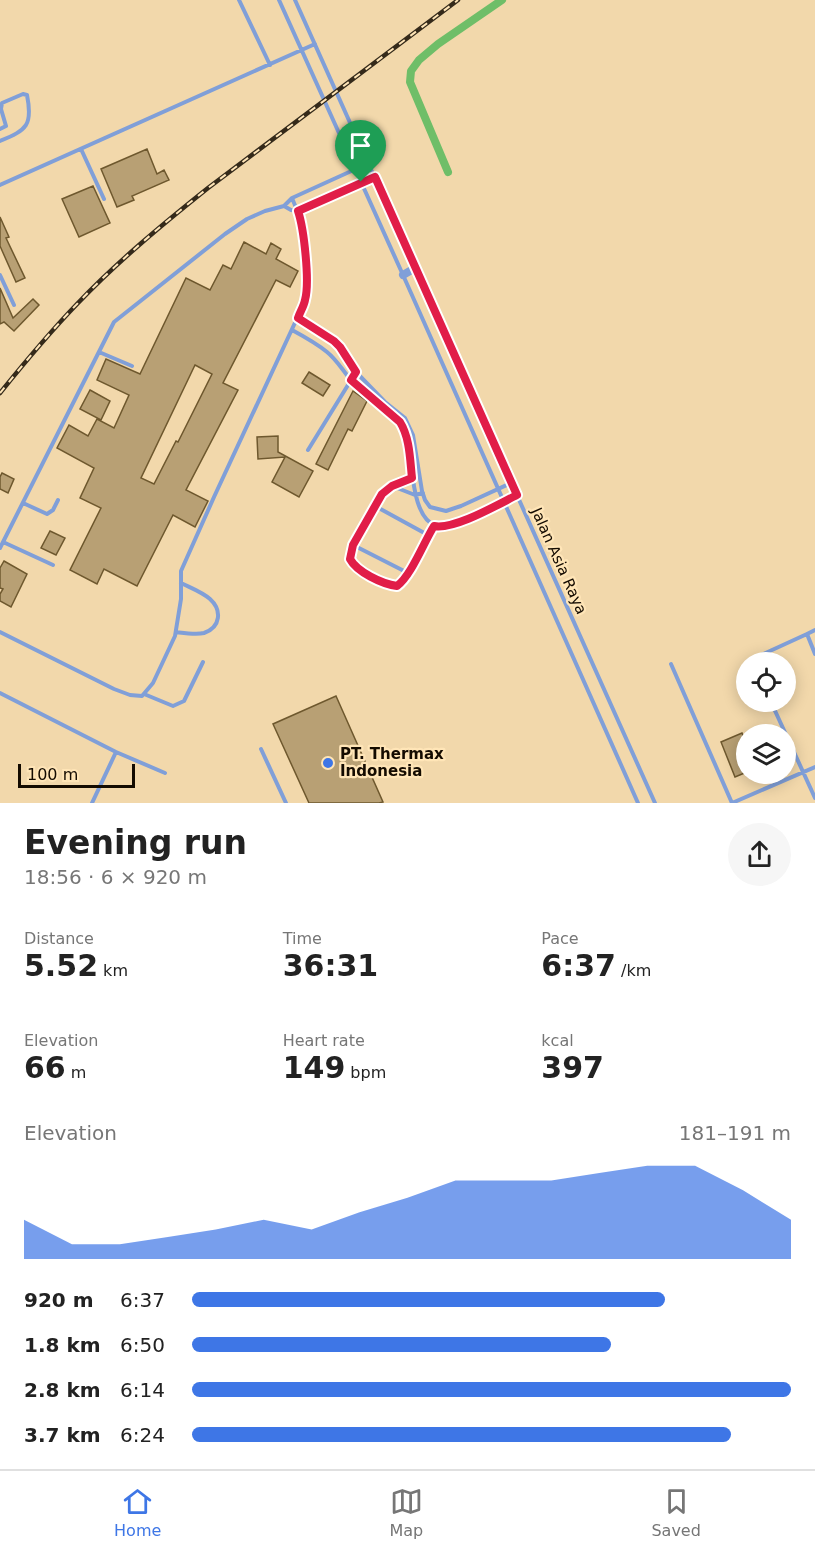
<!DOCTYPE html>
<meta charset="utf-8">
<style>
:root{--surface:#fff;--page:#f6f6f6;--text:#222;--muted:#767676;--line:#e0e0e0;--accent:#3e76e6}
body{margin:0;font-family:"DejaVu Sans",sans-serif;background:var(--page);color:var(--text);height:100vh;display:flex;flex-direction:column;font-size:22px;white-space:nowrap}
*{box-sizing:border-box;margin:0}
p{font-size:20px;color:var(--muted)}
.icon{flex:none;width:33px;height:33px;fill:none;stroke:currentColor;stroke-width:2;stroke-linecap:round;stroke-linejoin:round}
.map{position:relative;height:803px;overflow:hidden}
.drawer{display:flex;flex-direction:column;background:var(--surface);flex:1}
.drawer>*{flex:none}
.fabs{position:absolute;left:736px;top:652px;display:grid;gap:12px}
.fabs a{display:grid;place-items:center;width:60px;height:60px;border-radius:50%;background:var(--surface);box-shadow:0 3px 15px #0003;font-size:30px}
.scale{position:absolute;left:18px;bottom:15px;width:117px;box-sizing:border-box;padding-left:6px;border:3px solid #140b00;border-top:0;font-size:16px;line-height:21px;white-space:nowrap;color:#140b00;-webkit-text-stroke:4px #ffe5b7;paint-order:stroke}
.pin{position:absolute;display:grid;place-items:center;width:51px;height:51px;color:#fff;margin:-62px -26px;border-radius:50% 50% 50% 0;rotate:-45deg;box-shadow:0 0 6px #0007}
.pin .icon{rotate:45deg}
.round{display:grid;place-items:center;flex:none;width:63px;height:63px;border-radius:32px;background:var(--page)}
.head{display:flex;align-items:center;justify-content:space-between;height:102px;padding:0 24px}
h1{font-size:33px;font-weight:700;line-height:45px}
.stats{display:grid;grid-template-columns:repeat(3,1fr);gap:9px;height:102px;padding:6px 24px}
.stats div{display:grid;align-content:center}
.stats b{font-size:30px;font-weight:700}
.stats small{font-size:16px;font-weight:400}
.stats p{font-size:16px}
.chart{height:168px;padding:12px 24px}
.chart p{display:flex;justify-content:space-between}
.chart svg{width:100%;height:108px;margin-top:6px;fill:var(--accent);opacity:.7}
ul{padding:0 24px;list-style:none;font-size:20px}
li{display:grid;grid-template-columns:96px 72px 1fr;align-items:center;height:45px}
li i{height:15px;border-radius:8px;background:var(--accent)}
.dock{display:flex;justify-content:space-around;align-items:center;height:84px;border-top:2px solid var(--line);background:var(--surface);font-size:16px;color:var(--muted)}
.dock a{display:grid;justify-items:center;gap:3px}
.dock .current{color:var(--accent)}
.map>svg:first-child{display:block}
</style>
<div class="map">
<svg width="815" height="803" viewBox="0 0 815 803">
<rect width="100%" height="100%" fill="#f2d8ab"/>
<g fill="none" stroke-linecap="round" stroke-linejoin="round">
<!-- canal -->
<path stroke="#6fbe68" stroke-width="8" d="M448,172L410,82L411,71L419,60L438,44L502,0"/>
</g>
<!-- building -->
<path fill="#b8a074" stroke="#6e582e" stroke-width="1.5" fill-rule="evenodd" d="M147,149L157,174L164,170L169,180L132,196L134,200L117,207L101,169Z
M93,186L110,223L79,237L62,199Z
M0,217L9,237L6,238L25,278L16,282L0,246Z
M244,242L266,254L271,243L281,249L276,259L298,271L290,287L276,280L223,383L238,390L186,490L208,501L195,527L173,515L137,586L104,569L97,584L70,570L101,508L80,498L94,468L57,448L69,425L88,436L97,419L114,428L129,395L97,380L106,359L140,374L186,278L210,290L223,265L231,269ZM195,365L212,374L178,442L176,441L154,484L141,478Z
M0,288L13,318L33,299L39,305L14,331L4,322L0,324Z
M309,372L330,385L323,396L302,383Z
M90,390L110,401L101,420L80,409Z
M353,391L367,401L352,431L348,429L328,470L316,464Z
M278,436V452L313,471L299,497L272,482L285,457L258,459L257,437Z
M2,473L14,479L8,493L0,489V477Z
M50,531L65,538L56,555L41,548Z
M4,561L27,574L11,607L0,601V594L3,589L0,588V568Z
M336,696L383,802L379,803H309L273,724Z
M742,733L747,745V772L735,777L721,742Z"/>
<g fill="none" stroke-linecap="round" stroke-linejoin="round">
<!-- service -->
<path stroke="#809fd8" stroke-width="4" d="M239,0L270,65
M279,0L403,275L638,803
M295,0L655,803
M0,129L6,126L1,109L2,103L23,94L27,95C33,125 27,130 0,141
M81,149L104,199
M0,185L315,44
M284,206L291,210L298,211L375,177
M0,275L14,305
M298,318L335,341L341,347L356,372L385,402L405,418L413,435L422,491L425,500L430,507L446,511L461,506L511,483
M292,330C305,337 316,343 327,352C337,360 343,371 351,380C362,392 376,403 389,413C395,418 401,422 404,429C414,452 408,516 436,526C450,531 502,502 517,495
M99,352L132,366
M308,450L356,372
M413,478C406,480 398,483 391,486C376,496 354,541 350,559C357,571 383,584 397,586C411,576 424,542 434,526
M392,486L415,495L423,493
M23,503L47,514L53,510L58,500
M375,506L428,535
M3,542L53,565
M353,545L408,573
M0,548L114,322L225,234L247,219L265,211L284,206L292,198L369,163
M815,630L807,634L815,654
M0,632L114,689L130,695L142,696L153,683L175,636L181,599V571L214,497L306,299C308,267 306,227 292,198
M176,632C184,633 196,635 204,633C221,627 222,610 210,599C202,592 191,588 181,583
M757,663L759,656L807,634
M671,664L732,803
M0,693L116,752L165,773
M144,694L173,706L184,701L203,662
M771,702L815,798
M261,749L286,803
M92,803L116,752
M732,803L815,767"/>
<!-- tertiary -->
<path stroke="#809fd8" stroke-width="8" d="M403,275L415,268"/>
<defs>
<path id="rail" d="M0,393C25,362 50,332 78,303C118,261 163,224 208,188L458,0"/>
</defs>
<!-- rail casing -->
<use href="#rail" stroke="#352a1a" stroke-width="4.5"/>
<!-- rail -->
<use href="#rail" stroke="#ffe5b7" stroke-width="2" stroke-dasharray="7" stroke-linecap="butt"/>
</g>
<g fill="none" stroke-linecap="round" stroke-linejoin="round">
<defs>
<path id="route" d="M375,177L517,495C497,505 454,530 434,526C424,542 411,576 397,586C382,584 357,572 350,559L353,545L382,494L392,486L412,478C410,460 410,438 400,422L351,380L356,372L340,347L334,341L298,318C300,312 304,306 305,300C310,282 304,229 298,211Z"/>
</defs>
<!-- route casing -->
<use href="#route" stroke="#fff" stroke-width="12"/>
<!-- route -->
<use href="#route" stroke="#e11d48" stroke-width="8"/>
</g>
<!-- markers -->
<circle fill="#3e76e6" stroke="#ffe5b7" stroke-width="2" cx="328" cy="763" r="6"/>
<g text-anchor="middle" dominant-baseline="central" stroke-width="4.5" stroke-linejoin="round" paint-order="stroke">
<!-- street labels -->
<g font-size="15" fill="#140b00" stroke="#ffe5b7">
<text transform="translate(559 561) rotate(66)">Jalan Asia Raya</text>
</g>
<!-- poi labels -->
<g font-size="15" font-weight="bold" fill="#140b00" stroke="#ffe5b7" text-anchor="start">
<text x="340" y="754">PT. Thermax<tspan x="340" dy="17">Indonesia</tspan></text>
</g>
</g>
</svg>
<div class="fabs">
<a><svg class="icon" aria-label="locate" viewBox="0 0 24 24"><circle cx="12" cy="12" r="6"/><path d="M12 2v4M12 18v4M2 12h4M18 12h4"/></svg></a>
<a><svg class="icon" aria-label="layers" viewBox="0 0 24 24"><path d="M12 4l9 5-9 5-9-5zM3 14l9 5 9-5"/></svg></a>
</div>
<div class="scale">100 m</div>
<div class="pin" style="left:361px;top:182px;background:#1e9e55"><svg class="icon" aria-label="arrive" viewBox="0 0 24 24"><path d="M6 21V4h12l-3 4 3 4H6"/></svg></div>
</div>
<section class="drawer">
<div class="head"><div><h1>Evening run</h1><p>18:56 · 6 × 920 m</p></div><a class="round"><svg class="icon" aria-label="share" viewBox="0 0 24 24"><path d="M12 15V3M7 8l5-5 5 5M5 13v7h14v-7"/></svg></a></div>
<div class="stats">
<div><p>Distance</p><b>5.52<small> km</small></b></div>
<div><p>Time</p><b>36:31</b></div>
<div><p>Pace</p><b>6:37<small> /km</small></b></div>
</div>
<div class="stats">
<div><p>Elevation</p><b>66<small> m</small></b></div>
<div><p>Heart rate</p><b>149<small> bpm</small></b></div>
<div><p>kcal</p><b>397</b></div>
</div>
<div class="chart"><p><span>Elevation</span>181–191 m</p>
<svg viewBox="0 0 160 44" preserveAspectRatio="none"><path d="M0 44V28L10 38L20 38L30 35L40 32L50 28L60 32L70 25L80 19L90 12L100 12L110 12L120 9L130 6L140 6L150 16L160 28V44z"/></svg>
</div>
<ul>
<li><b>920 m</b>6:37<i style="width:79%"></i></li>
<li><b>1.8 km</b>6:50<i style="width:70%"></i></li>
<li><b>2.8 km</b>6:14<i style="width:100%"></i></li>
<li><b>3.7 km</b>6:24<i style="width:90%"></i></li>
</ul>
</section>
<nav class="dock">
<a class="current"><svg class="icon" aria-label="home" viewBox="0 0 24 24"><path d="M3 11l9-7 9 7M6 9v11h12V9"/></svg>Home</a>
<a><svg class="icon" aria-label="map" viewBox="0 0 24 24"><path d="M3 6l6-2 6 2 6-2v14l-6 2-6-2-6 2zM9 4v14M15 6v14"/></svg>Map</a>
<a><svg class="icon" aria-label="saved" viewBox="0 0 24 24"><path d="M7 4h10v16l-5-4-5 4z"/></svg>Saved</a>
</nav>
